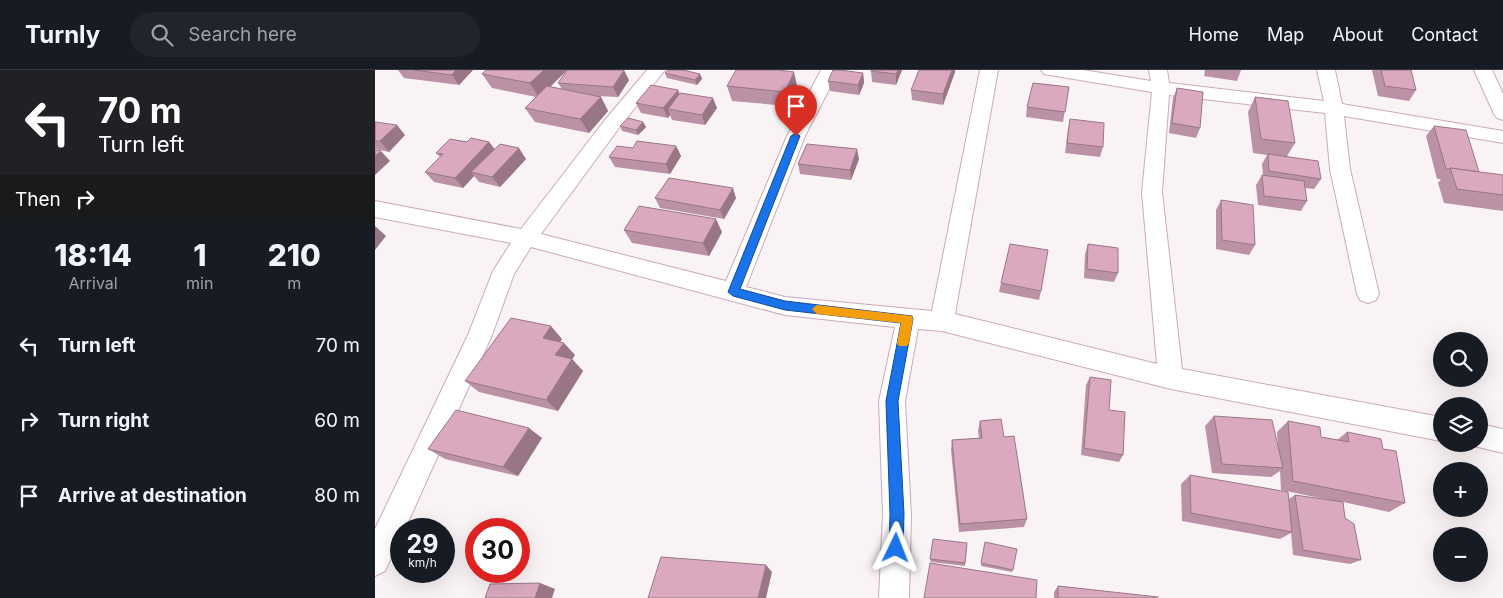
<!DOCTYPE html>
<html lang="en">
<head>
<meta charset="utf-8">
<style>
	body { margin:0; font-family:Inter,sans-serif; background:#20242c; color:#f1f3f6; height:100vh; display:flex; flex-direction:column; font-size:19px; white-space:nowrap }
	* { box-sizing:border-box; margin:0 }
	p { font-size:16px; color:#9ea1a6 }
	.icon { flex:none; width:28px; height:28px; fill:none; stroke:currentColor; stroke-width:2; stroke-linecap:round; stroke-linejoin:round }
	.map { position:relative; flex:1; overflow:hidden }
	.panel { display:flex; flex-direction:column; background:#171b24; width:375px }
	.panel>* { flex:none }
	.banner { background:#202124; color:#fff; overflow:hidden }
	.controls { position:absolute; left:1058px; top:262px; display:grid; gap:10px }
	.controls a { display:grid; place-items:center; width:55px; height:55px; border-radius:50%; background:#171b24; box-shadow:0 5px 20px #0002; font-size:25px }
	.speed { position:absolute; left:15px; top:448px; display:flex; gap:10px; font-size:25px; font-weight:700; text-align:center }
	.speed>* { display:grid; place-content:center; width:65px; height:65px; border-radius:50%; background:#171b24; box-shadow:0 5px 20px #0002; line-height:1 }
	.speed small { font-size:12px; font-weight:400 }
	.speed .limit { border:8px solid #d22; background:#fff; color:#111 }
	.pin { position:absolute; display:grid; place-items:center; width:42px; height:42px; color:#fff; margin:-51px -21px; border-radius:50% 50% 50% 0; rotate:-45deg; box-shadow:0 0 5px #0007 }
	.pin .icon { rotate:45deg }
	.me { position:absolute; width:55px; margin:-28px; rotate:2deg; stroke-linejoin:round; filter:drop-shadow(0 0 4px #0008) }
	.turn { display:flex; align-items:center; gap:18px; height:105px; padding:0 15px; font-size:22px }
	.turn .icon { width:65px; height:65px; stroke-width:2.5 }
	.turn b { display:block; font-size:35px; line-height:42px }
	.then { display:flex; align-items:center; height:48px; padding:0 15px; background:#0003; gap:10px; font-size:19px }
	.eta { display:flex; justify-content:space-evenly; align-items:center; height:85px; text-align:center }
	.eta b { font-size:30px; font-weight:800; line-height:35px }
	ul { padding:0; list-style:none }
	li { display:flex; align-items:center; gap:15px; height:75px; padding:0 15px }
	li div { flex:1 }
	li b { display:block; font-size:19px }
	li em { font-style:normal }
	header { display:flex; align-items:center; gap:30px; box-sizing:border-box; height:70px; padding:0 25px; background:#171b24; border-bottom:1px solid #363941 }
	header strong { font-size:24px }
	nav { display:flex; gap:28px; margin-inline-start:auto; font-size:18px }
	.search { width:350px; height:45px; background:#20242c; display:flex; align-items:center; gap:12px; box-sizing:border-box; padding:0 18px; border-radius:28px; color:#9ea1a6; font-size:19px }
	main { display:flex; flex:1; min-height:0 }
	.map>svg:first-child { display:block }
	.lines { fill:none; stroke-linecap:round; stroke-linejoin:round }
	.minor-casing { stroke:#cca9b9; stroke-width:2 }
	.minor { fill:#fff; fill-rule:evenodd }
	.wall { fill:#bb91a5 }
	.shaded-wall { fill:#997686 }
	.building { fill:#daa9c0; stroke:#997686 }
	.route { fill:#1a73e8; stroke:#114b97 }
	.slow { fill:#f59e0b }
</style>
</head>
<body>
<header>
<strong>Turnly</strong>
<div class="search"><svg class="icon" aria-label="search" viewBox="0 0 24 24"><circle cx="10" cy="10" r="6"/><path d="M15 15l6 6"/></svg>Search here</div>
<nav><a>Home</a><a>Map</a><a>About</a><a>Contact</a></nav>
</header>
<main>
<section class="panel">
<div class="banner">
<div class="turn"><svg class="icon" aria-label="left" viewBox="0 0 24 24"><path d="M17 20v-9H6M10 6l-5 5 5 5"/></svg><div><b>70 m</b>Turn left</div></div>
<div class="then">Then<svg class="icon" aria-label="right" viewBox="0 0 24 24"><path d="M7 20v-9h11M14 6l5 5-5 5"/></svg></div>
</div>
<div class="eta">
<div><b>18:14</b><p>Arrival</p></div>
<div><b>1</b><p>min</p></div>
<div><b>210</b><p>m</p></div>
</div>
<ul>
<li><svg class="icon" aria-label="left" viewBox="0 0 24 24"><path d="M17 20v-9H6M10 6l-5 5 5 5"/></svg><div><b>Turn left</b></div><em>70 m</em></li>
<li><svg class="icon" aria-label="right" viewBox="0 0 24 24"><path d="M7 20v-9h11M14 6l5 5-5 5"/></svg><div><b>Turn right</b></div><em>60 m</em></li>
<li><svg class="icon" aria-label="arrive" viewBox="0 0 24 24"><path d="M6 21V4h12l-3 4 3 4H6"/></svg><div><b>Arrive at destination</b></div><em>80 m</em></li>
</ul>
</section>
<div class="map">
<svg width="1128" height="528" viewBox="0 0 1128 528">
	<rect width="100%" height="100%" fill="#faf3f6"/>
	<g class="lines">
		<g class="minor-casing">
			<g id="minor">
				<polygon points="272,0 290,0 244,58 166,164 351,211 412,66 446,0 464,0 430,66 371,217 410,227 557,241 605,0 623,0 580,244 782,294 767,122 777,22 669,4 666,0 708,0 776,11 774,0 792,0 794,13 949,31 942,0 960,0 967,34 1128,61 1128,73 969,46 975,99 1004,224 1001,230 993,233 985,230 982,224 955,99 950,43 794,25 787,122 807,299 1066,347 1066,371 796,319 567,261 543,259 530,331 536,445 534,528 504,528 508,445 504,331 520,257 410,245 156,177 139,204 117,265 30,459 26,459 26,466 10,501 0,506 0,459 93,265 118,201 136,173 0,147 0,131 146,159 230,50"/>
				<polygon points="1099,0 1117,0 1128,24 1128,50 1122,48 1119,44"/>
				<polygon points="1104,354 1128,359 1128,383 1095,375 1104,374"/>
			</g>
		</g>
		<use href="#minor" class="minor"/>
	</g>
	<g class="wall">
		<polygon points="23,0 98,0 84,15 29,8"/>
		<polygon points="192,0 175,17 187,19 183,13 254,10 243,27 220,26 226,27 233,41 214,63 160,52 150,38 161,27 117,18 107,4"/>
		<polygon points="496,0 527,0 521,15 497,12 496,1"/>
		<polygon points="830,0 866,0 862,11 829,6"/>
		<polygon points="997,0 1036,0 1041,20 1034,31 1003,26"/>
		<polygon points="580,2 568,35 537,30 536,20"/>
		<polygon points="290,3 325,4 327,9 322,15 292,8"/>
		<polygon points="488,3 489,13 484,25 455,21 453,11"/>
		<polygon points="352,16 422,16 413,36 357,31"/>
		<polygon points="694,17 688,52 651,47 652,37"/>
		<polygon points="802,18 825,58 821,68 794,63 798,28"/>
		<polygon points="304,24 342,38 330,55 297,50 295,45 293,48 266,43 261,33"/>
		<polygon points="880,27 920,73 912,86 946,109 939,119 930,118 932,131 926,141 883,135 881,115 887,105 888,105 887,94 892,85 878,83 873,42"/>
		<polygon points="695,49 728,77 725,87 690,83 693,59"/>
		<polygon points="0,52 30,65 14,82 0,79"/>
		<polygon points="268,52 271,57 263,65 247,61 245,56"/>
		<polygon points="1059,56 1104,102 1128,105 1128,141 1069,133 1063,113 1066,109 1062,109 1051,66"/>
		<polygon points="92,72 114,72 120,79 151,89 125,117 104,112 99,106 88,118 59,112 50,102 65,87 61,83"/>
		<polygon points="301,76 306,86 295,104 240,97 234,87 258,78"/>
		<polygon points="484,89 476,110 425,104 423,94"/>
		<polygon points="280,128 361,128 349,149 285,138"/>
		<polygon points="846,130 880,175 874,185 841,179 841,140"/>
		<polygon points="249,160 347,162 334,186 257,173"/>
		<polygon points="713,174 743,203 739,212 709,208 710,184"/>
		<polygon points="626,213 666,221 664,230 624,222"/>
		<polygon points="187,269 185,272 200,285 197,289 208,301 183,341 104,322 90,311"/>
		<polygon points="715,307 734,340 748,385 744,392 706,385 711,315"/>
		<polygon points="839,346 903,377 902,362 913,351 946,367 962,370 972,362 1008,379 1030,433 1014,442 968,432 970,448 986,490 975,494 918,485 916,463 905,469 807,451 806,414 815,405 914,429 920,425 964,432 906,420 905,401 896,407 837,403 830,356"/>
		<polygon points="605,351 629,367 652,449 649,457 584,462 576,380 577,370 604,368 603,361"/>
		<polygon points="167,368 143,406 70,389 53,379"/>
		<polygon points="610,472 638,500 637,502 606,496"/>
		<polygon points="592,473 590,496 556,492 555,489"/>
		<polygon points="683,516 783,528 679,528 679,522"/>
	</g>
	<g class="shaded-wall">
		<polygon points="81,0 98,0 84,15 77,5"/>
		<polygon points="169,0 192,0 164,28 155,13"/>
		<polygon points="249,0 254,10 243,27 238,17"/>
		<polygon points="523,0 527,0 521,15 521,4"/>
		<polygon points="577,0 580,0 580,2 568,35 568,24"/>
		<polygon points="419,2 422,16 413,36 410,22"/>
		<polygon points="488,3 489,13 484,25 483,15"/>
		<polygon points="325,4 327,9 322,15 320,10"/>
		<polygon points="303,20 307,30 293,39 295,45 293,48 288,38"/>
		<polygon points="226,27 233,41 214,63 205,49"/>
		<polygon points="338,28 342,38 330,55 327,45"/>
		<polygon points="268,52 271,57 263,65 261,60"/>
		<polygon points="22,55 30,65 14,82 5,71"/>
		<polygon points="114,72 121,82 96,102 99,106 88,118 80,108"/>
		<polygon points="301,76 306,86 295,104 291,94"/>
		<polygon points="144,78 151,89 125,117 117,107"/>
		<polygon points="482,79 484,89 476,110 475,100"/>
		<polygon points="6,81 15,91 0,105 0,86"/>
		<polygon points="358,118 361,128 349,149 345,140"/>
		<polygon points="341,149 347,162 334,186 328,173"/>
		<polygon points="0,156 11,166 0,180"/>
		<polygon points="176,256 187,269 180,280 168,268"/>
		<polygon points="189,273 200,285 192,297 180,285"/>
		<polygon points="197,289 208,301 183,341 171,330"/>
		<polygon points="154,358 167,368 143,406 128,397"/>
		<polygon points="391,495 397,502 391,528 383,528"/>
		<polygon points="165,513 180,519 177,528 160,528"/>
	</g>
	<g class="building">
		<polygon points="39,0 81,0 77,5"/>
		<polygon points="111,0 169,0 155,13 107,4"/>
		<polygon points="192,0 249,0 238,17 183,13"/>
		<polygon points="293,0 308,0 325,4 320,10 290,3"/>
		<polygon points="361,0 403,0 419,2 410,22 352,16"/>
		<polygon points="458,0 464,0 488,3 483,15 453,11"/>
		<polygon points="496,0 523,0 521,4 496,1"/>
		<polygon points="544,0 577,0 568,24 536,20"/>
		<polygon points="1006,0 1036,0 1041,20 1010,16"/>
		<polygon points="658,13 694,17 690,42 652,37"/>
		<polygon points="276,15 303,20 288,38 261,33"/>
		<polygon points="172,16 226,27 205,49 150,38"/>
		<polygon points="802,18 828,22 825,58 797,53"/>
		<polygon points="305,23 338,28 327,45 293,39"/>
		<polygon points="880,27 913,31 920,73 886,69"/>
		<polygon points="253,48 268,52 261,60 245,56"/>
		<polygon points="695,49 729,53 728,77 692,73"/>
		<polygon points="0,52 22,55 5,71 0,71"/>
		<polygon points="1059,56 1091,60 1104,102 1075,98 1076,99 1071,99"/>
		<polygon points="96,68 114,72 80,108 50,102 68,84 61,83 75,69 92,72"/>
		<polygon points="262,71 301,76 291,94 234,87 242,76 258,78"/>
		<polygon points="125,74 144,78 117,107 96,102"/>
		<polygon points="432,74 482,79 475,100 423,94"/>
		<polygon points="0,80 6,81 0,86"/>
		<polygon points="893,84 943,91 946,109 894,101"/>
		<polygon points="1075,98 1128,105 1128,125 1082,119"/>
		<polygon points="887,105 929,111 932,131 889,126"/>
		<polygon points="294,108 358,118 345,140 280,128"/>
		<polygon points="846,130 878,135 880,175 847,170"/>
		<polygon points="264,136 341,149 328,173 249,160"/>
		<polygon points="635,174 673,180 666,221 626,213"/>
		<polygon points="713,174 743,178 743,203 712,199"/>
		<polygon points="136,248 176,256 168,268 189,273 180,285 197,289 171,330 90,311"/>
		<polygon points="715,307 736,310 734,340 750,342 748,385 709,378"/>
		<polygon points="81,340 154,358 128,397 53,379"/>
		<polygon points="839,346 897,350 908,398 847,394"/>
		<polygon points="626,349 629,367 639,366 652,449 585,454 577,370 607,368 605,351"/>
		<polygon points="913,351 945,357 946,367 974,372 972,362 1006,369 1008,379 1021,381 1030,433 918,411"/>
		<polygon points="815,405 913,422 917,462 816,443"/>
		<polygon points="920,425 968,432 970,448 979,454 986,490 928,480"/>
		<polygon points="558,469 592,473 590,493 555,489"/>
		<polygon points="610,472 642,479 638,500 606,493"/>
		<polygon points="286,487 391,495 383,528 273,528"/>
		<polygon points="555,493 662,510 661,528 549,528"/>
		<polygon points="165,513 160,528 110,528 115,514"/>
		<polygon points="683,516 783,527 783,528 683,528"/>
	</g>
	<polygon class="route" points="421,63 425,66 365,219 410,231 537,246 538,249 523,331 529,444 528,478 526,483 521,485 516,483 514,478 515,444 511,331 526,253 410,240 358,226 353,222 416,66"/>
	<polygon class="slow" points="442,235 537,246 538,249 534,273 532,276 524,276 522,273 526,253 442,244 437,239"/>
</svg>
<div class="controls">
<a><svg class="icon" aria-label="search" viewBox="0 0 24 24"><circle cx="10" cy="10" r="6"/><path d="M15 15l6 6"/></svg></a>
<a><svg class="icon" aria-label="layers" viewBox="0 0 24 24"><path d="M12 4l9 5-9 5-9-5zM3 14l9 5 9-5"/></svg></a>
<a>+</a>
<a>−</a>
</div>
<div class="speed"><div>29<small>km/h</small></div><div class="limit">30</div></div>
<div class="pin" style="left:421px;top:66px;background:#d93025"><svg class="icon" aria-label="arrive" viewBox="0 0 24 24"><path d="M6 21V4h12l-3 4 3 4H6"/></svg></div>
<svg class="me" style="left:521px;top:478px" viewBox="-20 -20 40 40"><path d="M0-17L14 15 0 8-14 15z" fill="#1a73e8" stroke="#fff" stroke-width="4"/></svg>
</div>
</main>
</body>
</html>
